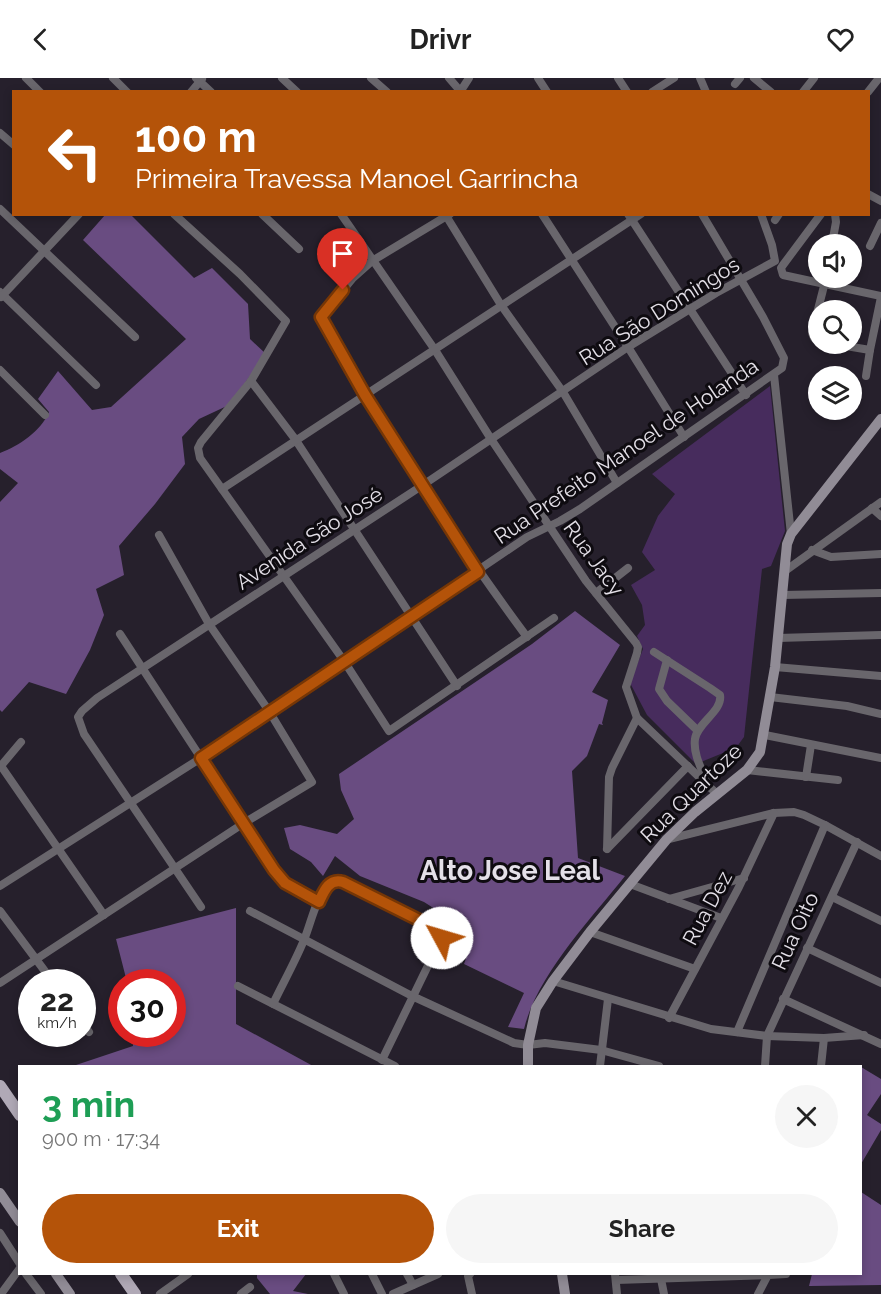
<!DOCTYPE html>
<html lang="en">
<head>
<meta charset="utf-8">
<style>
	body { margin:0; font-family:Raleway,sans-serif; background:#f6f6f6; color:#222; height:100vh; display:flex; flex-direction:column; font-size:22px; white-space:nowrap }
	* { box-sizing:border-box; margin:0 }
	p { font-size:20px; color:#767676 }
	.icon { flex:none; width:33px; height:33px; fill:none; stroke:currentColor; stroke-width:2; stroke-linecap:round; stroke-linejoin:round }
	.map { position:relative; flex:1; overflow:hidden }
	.details { position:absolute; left:18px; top:987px; width:844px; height:210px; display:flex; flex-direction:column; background:#fff; border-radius:0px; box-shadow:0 3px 9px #0003 }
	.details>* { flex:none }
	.top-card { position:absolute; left:12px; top:12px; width:858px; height:126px; border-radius:0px; box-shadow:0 3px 9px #0003; background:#b45309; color:#fff; overflow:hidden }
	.controls { position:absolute; left:808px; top:156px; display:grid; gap:12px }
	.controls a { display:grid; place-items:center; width:54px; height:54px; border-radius:50%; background:#fff; box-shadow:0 3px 9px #0003; font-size:30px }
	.speed { position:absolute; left:18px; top:891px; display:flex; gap:12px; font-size:30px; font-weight:700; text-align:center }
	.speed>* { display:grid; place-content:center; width:78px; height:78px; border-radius:50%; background:#fff; box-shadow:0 3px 9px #0003; line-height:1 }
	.speed small { font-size:15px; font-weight:400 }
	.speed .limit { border:9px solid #d22; background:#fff; color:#111 }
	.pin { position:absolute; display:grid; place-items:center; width:51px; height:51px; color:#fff; margin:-62px -26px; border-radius:50% 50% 50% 0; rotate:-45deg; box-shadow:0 0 6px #0007 }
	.pin .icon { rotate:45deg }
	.me { position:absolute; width:66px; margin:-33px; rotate:309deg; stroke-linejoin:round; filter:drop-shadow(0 0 4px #0008) }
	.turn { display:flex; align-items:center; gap:21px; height:126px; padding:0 24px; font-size:27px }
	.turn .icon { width:78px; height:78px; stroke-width:2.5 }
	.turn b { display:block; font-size:42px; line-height:51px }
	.round { display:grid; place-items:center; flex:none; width:63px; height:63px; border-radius:32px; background:#f6f6f6 }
	.headline { display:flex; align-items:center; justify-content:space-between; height:102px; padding:0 24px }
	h1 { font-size:36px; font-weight:700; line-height:45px; color:#1e9e55 }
	.action { display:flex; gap:12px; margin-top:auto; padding:12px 24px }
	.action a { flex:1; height:69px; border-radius:36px; background:#b45309; color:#fff; font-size:24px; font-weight:700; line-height:69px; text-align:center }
	.action a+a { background:#f6f6f6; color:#222 }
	header { display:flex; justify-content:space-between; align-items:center; height:78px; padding:0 24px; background:#fff; font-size:27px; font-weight:700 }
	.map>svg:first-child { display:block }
	.green { fill:#472c5d }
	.forest { fill:#694c81 }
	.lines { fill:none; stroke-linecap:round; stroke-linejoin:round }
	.street { stroke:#69666c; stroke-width:8 }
	.secondary { stroke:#918c96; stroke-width:10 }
	.primary { stroke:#b0a9b6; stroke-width:12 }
	.route-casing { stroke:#753606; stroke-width:15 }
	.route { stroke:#b45309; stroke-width:10 }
	.labels { text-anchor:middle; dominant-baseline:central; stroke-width:6; stroke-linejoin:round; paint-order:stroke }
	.street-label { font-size:21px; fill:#e4e0e8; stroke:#0e0b10 }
	.district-label { font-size:27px; font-weight:bold; fill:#e4e0e8; stroke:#0e0b10 }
</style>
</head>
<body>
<header><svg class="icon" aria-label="back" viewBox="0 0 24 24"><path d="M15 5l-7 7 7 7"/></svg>Drivr<svg class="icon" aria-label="heart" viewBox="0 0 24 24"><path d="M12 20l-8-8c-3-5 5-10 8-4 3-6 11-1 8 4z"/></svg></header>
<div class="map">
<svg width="881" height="1216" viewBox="0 0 881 1216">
	<rect width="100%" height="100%" fill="#26202c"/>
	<polygon class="green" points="770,308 785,453 771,488 762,491 744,659 727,682 723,675 696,686 647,637 630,605 643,571 637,558 645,547 642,527 631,507 655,492 642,474 658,438 675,416 652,396"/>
	<g class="forest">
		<path d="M 105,137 L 131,137 L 194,200 L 212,190 L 248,226 L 250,261 L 266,276 L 229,327 L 199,341 L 182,359 L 185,386 L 155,426 L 119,468 L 124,497 L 96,511 L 104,537 L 90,572 L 66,616 L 29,604 L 2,634 L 0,632 L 0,424 L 18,405 L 0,391 L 0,375 C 19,368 41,353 49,334 L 38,321 L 58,293 L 92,332 L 111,329 L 186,261 L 83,162 Z"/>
		<path d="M 575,533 L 620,567 L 592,614 L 608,622 L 602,645 L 603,647 L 599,646 L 587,678 L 572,693 L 578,780 L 625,798 C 591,841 537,897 524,951 L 508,949 L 524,915 L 464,886 L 473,861 L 460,847 L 424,824 L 360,798 L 335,778 L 323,798 L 311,784 L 290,771 L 284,750 L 300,747 L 337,756 L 354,741 L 341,712 L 339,696 L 532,566 Z"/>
		<polygon points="236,830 236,946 313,988 73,988 133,968 132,956 172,956 172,904 127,904 116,861"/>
		<polygon points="861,989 881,1001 881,1016 867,1037 881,1046 881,1052 861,1086"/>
		<polygon points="861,1114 881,1127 881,1207 809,1208 812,1196 861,1196"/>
		<polygon points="257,1196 306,1196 293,1213 308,1216 270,1216 257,1200"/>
	</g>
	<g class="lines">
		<g class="street">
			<polyline points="26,0 40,14"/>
			<polyline points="113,0 127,14"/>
			<polyline points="196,0 211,14"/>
			<polyline points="282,0 297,14"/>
			<polyline points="371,0 387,14"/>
			<polyline points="449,0 461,14"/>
			<polyline points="538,0 547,14"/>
			<polyline points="618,0 627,14"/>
			<polyline points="700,0 706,14"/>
			<polyline points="754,0 771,14"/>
			<polyline points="735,6 740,0"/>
			<polyline points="191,14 202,1"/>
			<polyline points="460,14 469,0"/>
			<polyline points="652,14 674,0"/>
			<polyline points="803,14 814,0"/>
			<polyline points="868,14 879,0"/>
			<polyline points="0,55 14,67"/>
			<polyline points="868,116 881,123"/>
			<polyline points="0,131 135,259"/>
			<polyline points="174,136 240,196 286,243 251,303 201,364 198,370 200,380 344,583 389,653 554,540"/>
			<polyline points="262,136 299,171"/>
			<polyline points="341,136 435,272 491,361 586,503 636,565 638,569 637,575 626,609 637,640 717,716"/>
			<polyline points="445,136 501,227 563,314 617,405"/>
			<path d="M 450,136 L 372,183 L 353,200 L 321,239 C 383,350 451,457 527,559"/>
			<polyline points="542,136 628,269 684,359"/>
			<polyline points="628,136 746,317"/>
			<polyline points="821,136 783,187 781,190 783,197 881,218"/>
			<polyline points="775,142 779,136"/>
			<polyline points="832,166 836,144 835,136"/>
			<polyline points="870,168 881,145"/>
			<polyline points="0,214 96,307"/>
			<polyline points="1,219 79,136"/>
			<polyline points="819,263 814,260 812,255 826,200"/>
			<polyline points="834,266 870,272 881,219"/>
			<polyline points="0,292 45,337"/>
			<polyline points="774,297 791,456"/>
			<polyline points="866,298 870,272"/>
			<polyline points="251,303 295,361 457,608"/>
			<polyline points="222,411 641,136"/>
			<polyline points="872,430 881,438"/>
			<polyline points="812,472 831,479 881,476"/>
			<polyline points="785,493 881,424"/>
			<polyline points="596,515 628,490"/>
			<polyline points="783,517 881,515"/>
			<polyline points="120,556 274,792 285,805 319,824"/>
			<polyline points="778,560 881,557"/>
			<path d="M 654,574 L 710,610 L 720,617 C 723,633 697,645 695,661 C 693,675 701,690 706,702"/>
			<polyline points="667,582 659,611 667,623 697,652"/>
			<polyline points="775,589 881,598"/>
			<polyline points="770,619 847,628 881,636"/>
			<polyline points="765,657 881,680"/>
			<polyline points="1,688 104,837"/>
			<polyline points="0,689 21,664"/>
			<polyline points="747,692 838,702"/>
			<polyline points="806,699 811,667"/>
			<polyline points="669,761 774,735 794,734 804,737 825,747 881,778"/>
			<polyline points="607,771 609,699 612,690 637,640"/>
			<polyline points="607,771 688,688"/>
			<polyline points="630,806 721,840"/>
			<polyline points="0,808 201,680 527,459 560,443 580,431 782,290 784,280 763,239 702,136"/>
			<polyline points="832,819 881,843"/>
			<polyline points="669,821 744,800"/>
			<polyline points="201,829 84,656 78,639 82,633 97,620 423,407 628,269 716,215 775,183 772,167 761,136"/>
			<polyline points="0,833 53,904"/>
			<polyline points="250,833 412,918 514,965 528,967 545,965 601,972 659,988"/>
			<polyline points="590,854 695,891"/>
			<polyline points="807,870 881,905"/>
			<polyline points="553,903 711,951 767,958 824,960 864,957"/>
			<polyline points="0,905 244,745 312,704 269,633 209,546 159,457"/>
			<polyline points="238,908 395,988"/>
			<polyline points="783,921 881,966"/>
			<path d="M 273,926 C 283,905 295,884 304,862 C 311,845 315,823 326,809 C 331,803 336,802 343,804 L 433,849 L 441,856 L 440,863 L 382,982"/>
			<polyline points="669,940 739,809 774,735"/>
			<polyline points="82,945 89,954"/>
			<polyline points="737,954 825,747"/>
			<polyline points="600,988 608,921"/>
			<polyline points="765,988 767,958 857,764"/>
			<polyline points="821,988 824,960"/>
			<polyline points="0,1155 20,1186"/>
			<polyline points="26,1196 41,1216"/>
			<polyline points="334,1196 344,1216"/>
			<polyline points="372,1196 382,1216"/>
			<polyline points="407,1196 413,1207"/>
			<polyline points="470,1196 468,1198 472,1216"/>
			<polyline points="615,1196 617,1216"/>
			<polyline points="660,1196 664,1216"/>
			<polyline points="616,1202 768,1197"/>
			<polyline points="1,1216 20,1190"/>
			<polyline points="160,1216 188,1196"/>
			<polyline points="241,1216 250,1209"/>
			<polyline points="393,1216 438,1196"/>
			<polyline points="758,1216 768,1197 786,1196"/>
		</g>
		<g class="secondary">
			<polyline points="528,988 528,967 536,930 553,903 590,854 667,761 695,734 747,692 760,674 775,589 787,466 791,456 881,341"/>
			<polyline points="0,1115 20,1144"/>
			<polyline points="56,1196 70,1216"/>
			<polyline points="562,1196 565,1216"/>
		</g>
		<g class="primary">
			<polyline points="0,1008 20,1037"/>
			<polyline points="121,1196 135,1216"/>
		</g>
	</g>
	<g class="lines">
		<g class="route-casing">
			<path id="route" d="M 343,212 L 321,239 L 365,317 L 478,494 L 201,680 L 274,792 L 285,805 L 319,824 C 324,813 329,800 343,804 L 433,849 L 439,853 L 442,860"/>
		</g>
		<use href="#route" class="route"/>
	</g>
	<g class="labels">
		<g class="street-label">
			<text transform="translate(659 233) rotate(-32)">Rua São Domingos</text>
			<text transform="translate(626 373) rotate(-34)">Rua Prefeito Manoel de Holanda</text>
			<text transform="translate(309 460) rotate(-33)">Avenida São José</text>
			<text transform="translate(594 480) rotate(54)">Rua Jacy</text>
			<text transform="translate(691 715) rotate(-44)">Rua Quartoze</text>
			<text transform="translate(707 830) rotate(-62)">Rua Dez</text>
			<text transform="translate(795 853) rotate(-65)">Rua Oito</text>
		</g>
		<g class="district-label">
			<text x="510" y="792">Alto Jose Leal</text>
		</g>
	</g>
</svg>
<div class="controls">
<a><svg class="icon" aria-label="sound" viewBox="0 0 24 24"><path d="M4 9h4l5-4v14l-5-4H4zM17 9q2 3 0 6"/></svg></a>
<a><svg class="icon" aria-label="search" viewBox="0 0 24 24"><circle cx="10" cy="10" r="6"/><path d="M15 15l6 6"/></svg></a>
<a><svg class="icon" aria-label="layers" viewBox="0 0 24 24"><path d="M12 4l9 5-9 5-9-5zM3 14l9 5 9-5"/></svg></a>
</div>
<div class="speed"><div>22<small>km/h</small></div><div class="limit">30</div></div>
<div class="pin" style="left:343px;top:212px;background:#d93025"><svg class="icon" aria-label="arrive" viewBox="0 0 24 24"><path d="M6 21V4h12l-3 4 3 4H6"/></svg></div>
<svg class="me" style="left:442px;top:860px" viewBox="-20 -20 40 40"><circle r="19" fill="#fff"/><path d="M0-13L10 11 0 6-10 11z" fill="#b45309"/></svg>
<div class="top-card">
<div class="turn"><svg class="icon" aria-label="left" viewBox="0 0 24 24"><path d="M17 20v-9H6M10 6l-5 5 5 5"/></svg><div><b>100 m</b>Primeira Travessa Manoel Garrincha</div></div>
</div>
<section class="details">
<div class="headline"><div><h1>3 min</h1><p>900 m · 17:34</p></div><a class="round"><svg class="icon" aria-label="close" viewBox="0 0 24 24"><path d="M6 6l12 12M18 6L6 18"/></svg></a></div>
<div class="action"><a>Exit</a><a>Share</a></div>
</section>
</div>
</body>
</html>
